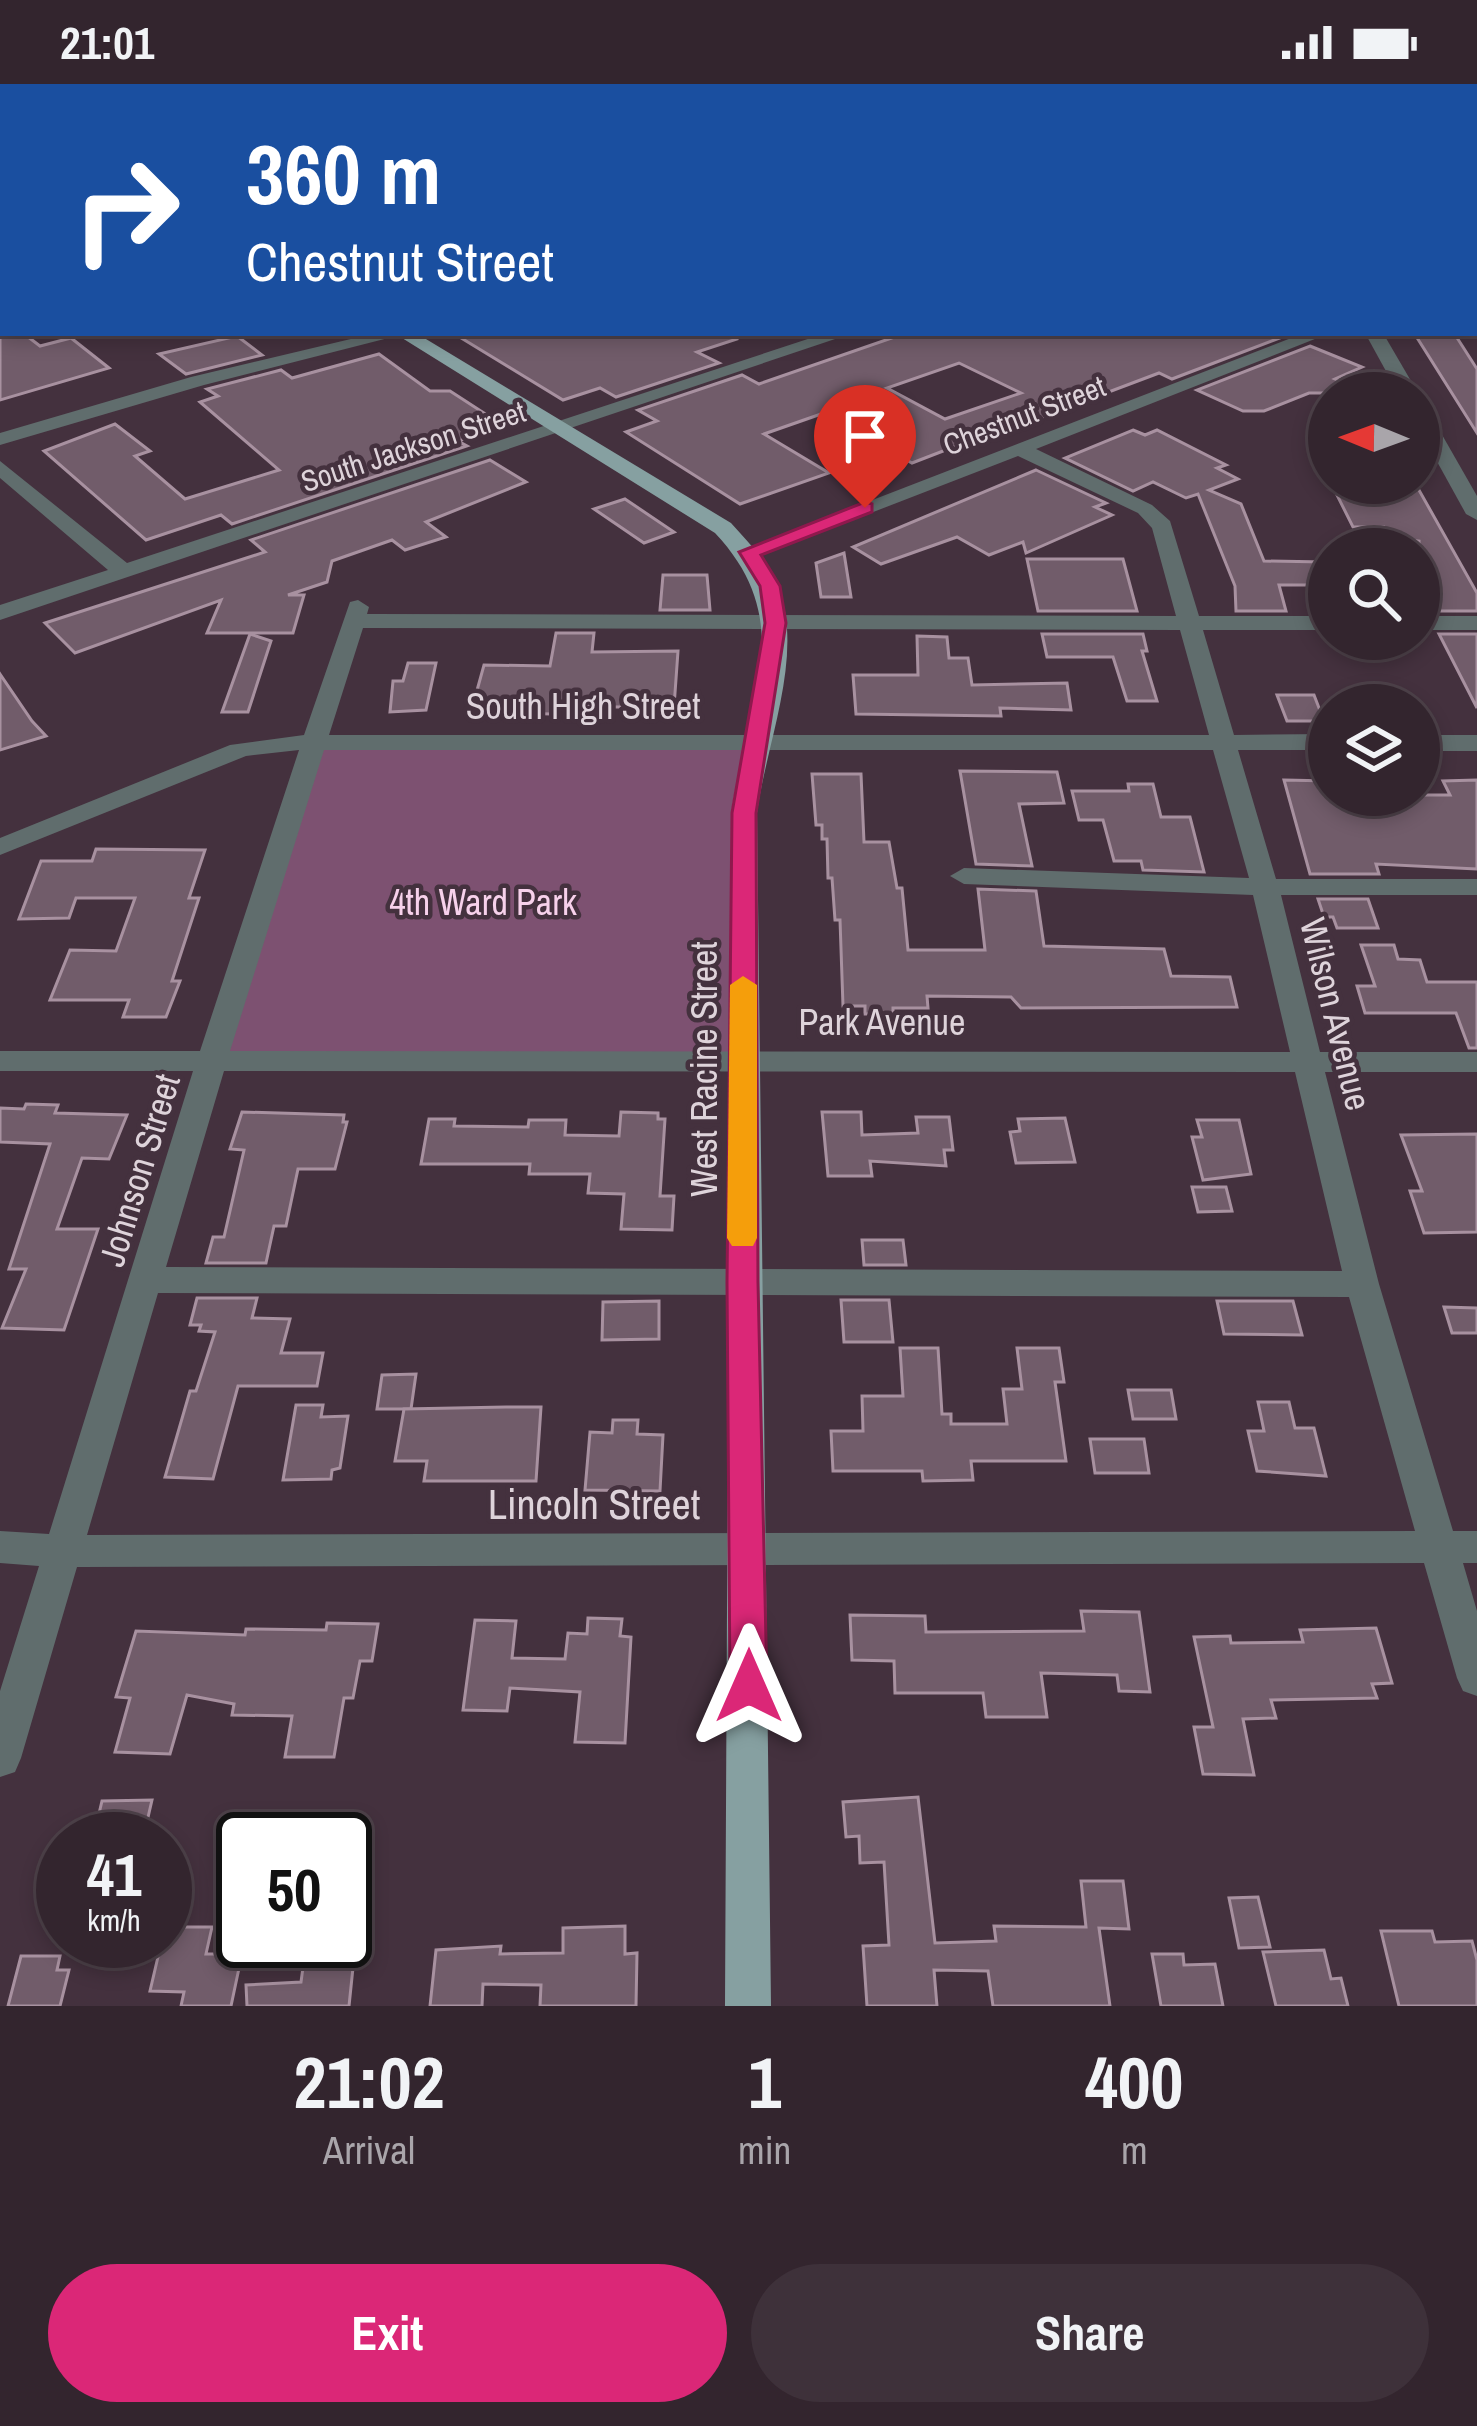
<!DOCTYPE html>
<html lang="en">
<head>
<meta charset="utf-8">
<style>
	body { margin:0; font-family:"Archivo Narrow",sans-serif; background:#3e313a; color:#f1f3f6; height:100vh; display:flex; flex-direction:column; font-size:45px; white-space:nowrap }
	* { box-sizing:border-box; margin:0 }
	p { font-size:39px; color:#a9a5aa }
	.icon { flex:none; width:66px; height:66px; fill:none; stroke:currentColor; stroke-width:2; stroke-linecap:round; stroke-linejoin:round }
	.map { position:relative; height:1922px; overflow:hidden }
	.panel { display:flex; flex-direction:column; background:#33252e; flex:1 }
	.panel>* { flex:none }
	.hud { position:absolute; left:0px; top:0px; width:1479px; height:252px; box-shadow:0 6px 18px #0003,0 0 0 3px #4e424a; background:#1a4fa0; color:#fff; overflow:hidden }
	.needle { width:78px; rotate:271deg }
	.controls { position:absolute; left:1308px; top:288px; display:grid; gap:24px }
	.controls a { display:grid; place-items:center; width:132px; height:132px; border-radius:50%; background:#33252e; box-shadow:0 6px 18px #0003,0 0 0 3px #4e424a; font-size:60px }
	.speed { position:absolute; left:36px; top:1728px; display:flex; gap:24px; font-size:60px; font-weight:700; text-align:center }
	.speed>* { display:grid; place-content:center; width:156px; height:156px; border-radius:50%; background:#33252e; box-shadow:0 6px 18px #0003,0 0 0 3px #4e424a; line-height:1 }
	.speed small { font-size:30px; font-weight:400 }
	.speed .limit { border:6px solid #111; border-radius:18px; background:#fff; color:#111 }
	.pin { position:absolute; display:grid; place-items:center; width:102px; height:102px; color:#fff; margin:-123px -51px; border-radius:50% 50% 50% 0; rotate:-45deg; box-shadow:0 0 12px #0007 }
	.pin .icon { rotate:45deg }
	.me { position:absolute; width:132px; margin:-66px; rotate:0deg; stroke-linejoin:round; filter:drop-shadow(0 0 9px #0008) }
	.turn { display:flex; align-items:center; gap:42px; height:252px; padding:0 48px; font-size:54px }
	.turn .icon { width:156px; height:156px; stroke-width:2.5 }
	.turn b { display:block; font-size:84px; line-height:102px }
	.eta { display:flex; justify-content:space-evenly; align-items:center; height:204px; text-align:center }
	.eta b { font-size:72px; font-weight:700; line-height:84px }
	.action { display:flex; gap:24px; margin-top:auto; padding:24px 48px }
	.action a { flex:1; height:138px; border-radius:72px; background:#db2777; color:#fff; font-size:48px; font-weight:700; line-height:138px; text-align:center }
	.action a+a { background:#3e313a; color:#f1f3f6 }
	.status { display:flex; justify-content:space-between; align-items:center; height:84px; padding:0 60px; background:#33252e; direction:ltr }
	.status svg { height:33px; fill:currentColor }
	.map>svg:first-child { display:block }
	.green { fill:#7d5171 }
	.building { fill:#715c6a; stroke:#a891a0; stroke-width:3; fill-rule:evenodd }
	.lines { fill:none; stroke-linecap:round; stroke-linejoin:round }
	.minor { fill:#606d6d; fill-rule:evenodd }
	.major { fill:#86a0a1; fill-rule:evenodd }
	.route { fill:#db2777; stroke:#8e194d; stroke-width:3 }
	.slow { fill:#f59e0b }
	.labels { text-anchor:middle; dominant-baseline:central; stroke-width:9; stroke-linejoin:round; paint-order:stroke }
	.far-street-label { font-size:30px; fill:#ded3da; stroke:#44313e }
	.street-label { font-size:36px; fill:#ded3da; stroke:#44313e }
	.park-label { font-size:36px; fill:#f7d1eb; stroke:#44313e }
	.near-street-label { font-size:42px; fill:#ded3da; stroke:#44313e }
</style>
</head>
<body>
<div class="status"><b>21:01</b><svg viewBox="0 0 49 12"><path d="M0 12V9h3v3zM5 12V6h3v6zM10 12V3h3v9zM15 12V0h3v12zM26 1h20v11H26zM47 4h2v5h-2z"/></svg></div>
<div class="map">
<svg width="1477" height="1922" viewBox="0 0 1477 1922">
	<rect width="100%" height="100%" fill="#44313e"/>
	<polygon class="green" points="313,658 754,658 743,978 212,976"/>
	<g class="building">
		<polygon points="0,249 23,249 40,262 71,254 109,284 0,316"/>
		<polygon points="453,249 736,249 737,255 697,268 719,279 616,313 600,304 563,316"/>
		<path d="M 906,249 L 1279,249 L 1285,252 L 1172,295 L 1159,289 L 1040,334 L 1034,332 L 912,379 L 824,329 L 764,350 L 829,389 L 740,420 L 626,348 L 657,337 L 638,326 L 742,291 L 759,300 ZM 959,279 L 1021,309 L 945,335 L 887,304 Z"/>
		<polygon points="1454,249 1477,285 1477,349 1416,252"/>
		<polygon points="237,252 262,271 186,290 159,270"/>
		<polygon points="1310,262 1362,283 1335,295 1368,309 1309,309 1264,327 1243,327 1197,306"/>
		<polygon points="379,270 430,307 450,307 504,342 458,357 467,362 232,440 221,431 146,456 44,367 115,340 150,367 135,372 185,415 279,386 200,318 218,312 207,305 281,286 292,294"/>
		<polygon points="1133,346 1145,351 1157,346 1226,381 1217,384 1238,395 1209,406 1241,420 1264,477 1324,478 1324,501 1279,501 1286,527 1236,527 1235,502 1198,410 1186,414 1153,398 1133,407 1065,374"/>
		<polygon points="490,376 526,398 426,438 446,453 405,466 392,456 332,477 327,498 288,511 304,511 293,549 207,549 221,516 75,569 45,539 265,468 251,456"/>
		<polygon points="1036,386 1106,419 1095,423 1112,431 1026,469 1023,458 989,471 957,453 881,480 853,463"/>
		<polygon points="1331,399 1415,399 1477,509 1477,527 1428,527 1419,508 1419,457 1388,454 1384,443 1353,443"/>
		<polygon points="625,415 674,448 644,459 594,425"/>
		<polygon points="844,469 851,513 821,513 816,479"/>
		<polygon points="1027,475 1123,475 1137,527 1038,527"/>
		<polygon points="663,491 707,491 710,526 660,526"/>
		<polygon points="556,549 594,549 592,568 678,567 674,623 552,623 551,630 471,628 484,581 550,582"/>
		<polygon points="250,550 271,557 248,628 222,628"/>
		<polygon points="1042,550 1143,550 1147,567 1142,567 1157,617 1127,617 1113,573 1047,573"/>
		<polygon points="1439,550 1477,550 1477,624"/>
		<polygon points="917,552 947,553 949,574 968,574 972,601 1067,599 1071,626 1000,624 1001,632 856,630 853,591 918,591"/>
		<polygon points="408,579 436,579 426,626 390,628 393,597 403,597"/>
		<polygon points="0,590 32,637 46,652 0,666"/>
		<polygon points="1277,611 1314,611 1324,637 1287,637"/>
		<polygon points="960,687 1057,688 1064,719 1019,720 1032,782 976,780"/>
		<polygon points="812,690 861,690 864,758 889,758 897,804 902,804 908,866 985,866 978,805 1036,807 1044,862 1164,865 1171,892 1230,893 1237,923 1021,924 1011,913 927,912 928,924 893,924 893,930 865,930 865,922 843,922 840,836 835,836 832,794 828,794 827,755 822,755 822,741 816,741"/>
		<polygon points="1284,696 1329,697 1329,711 1450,711 1443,697 1477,696 1477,785 1376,780 1379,790 1310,790"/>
		<polygon points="1128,700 1153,700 1161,733 1190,733 1204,788 1143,786 1141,777 1114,777 1103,736 1079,736 1072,707 1129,707"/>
		<polygon points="96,765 205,766 189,814 199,814 172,897 180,897 166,933 123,933 129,916 50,916 70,866 116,867 135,814 76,814 69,834 19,835 41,777 92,777"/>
		<polygon points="1318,815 1368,815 1378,844 1337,844 1333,833 1324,833"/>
		<polygon points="1361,861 1394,861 1398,875 1420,876 1427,898 1477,898 1477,964 1469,964 1456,929 1365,929 1357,902 1375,902"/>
		<polygon points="26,1020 58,1021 55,1029 127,1031 109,1075 82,1074 57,1145 98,1145 64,1246 2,1244 26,1185 9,1185 50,1060 0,1058 0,1024 24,1025"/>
		<polygon points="242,1028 344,1031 343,1038 347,1038 335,1085 298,1085 286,1142 274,1142 266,1179 206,1179 213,1153 224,1153 244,1066 230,1065"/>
		<polygon points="621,1028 658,1029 658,1035 665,1035 660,1112 674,1112 672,1146 621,1145 624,1110 588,1109 590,1090 529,1090 530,1080 421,1080 429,1035 455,1035 454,1042 528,1043 529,1036 566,1036 565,1051 619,1052"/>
		<polygon points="822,1028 861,1028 862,1051 918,1049 916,1033 949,1033 953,1066 944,1066 946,1082 870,1077 872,1092 828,1092"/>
		<polygon points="1065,1034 1075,1078 1016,1079 1010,1048 1020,1047 1018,1035"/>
		<polygon points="1197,1036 1239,1036 1251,1090 1203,1096 1192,1053 1202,1053"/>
		<polygon points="1477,1050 1477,1148 1424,1149 1410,1107 1422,1107 1401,1051"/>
		<polygon points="1192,1103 1226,1103 1232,1127 1198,1128"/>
		<polygon points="862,1156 903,1156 906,1181 864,1181"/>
		<polygon points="197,1214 257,1214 252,1234 290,1235 281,1269 323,1269 317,1302 238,1302 213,1395 165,1393 190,1307 196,1307 215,1248 199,1247 201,1241 190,1241"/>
		<polygon points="841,1216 889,1216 893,1258 844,1258"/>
		<polygon points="659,1217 659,1255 602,1256 603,1218"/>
		<polygon points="1217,1217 1293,1217 1302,1251 1224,1250"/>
		<polygon points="1444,1223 1477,1224 1477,1249 1452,1249"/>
		<polygon points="900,1264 938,1264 942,1330 951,1330 951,1340 1007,1340 1003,1305 1022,1305 1017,1264 1059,1264 1064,1298 1055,1298 1066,1377 971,1377 973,1396 923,1397 922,1387 833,1387 831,1347 863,1347 862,1312 903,1312"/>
		<polygon points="416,1290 411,1325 377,1325 382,1291"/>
		<polygon points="1128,1306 1171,1306 1176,1335 1133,1335"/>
		<polygon points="1258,1318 1289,1318 1295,1344 1314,1344 1326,1392 1257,1387 1248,1347 1264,1347"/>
		<polygon points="296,1321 323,1321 321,1333 348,1332 340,1384 332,1386 331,1395 283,1396"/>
		<polygon points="506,1323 541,1323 536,1397 424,1397 427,1377 395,1377 404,1325"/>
		<polygon points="613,1336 638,1336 637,1350 663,1351 660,1407 585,1406 590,1348 612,1349"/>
		<polygon points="1090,1355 1144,1355 1149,1389 1095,1389"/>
		<polygon points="1081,1527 1139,1528 1150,1608 1119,1607 1117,1591 1041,1589 1047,1633 986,1633 983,1609 895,1609 894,1577 852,1576 850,1531 925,1532 926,1548 1084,1547"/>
		<polygon points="588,1534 622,1535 620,1552 631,1553 625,1659 575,1658 580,1608 510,1604 507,1627 463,1626 475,1536 516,1537 512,1574 565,1575 568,1549 587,1550"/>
		<polygon points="327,1539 378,1540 372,1577 360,1577 353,1614 344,1614 334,1673 285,1673 292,1632 232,1631 234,1620 187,1611 170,1670 115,1668 130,1614 116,1613 136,1547 245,1551 246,1545 326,1546"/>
		<polygon points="1376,1544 1392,1599 1372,1600 1377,1614 1271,1616 1276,1634 1243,1635 1254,1691 1203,1690 1194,1643 1213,1643 1194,1553 1230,1552 1231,1559 1303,1558 1300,1546"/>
		<polygon points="918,1713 935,1859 996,1857 994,1842 1086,1843 1081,1797 1123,1797 1129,1845 1099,1844 1110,1922 993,1922 988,1887 934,1886 937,1922 867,1922 863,1862 889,1861 884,1778 860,1779 859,1752 846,1753 843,1718"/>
		<polygon points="152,1716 143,1755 93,1755 102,1717"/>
		<polygon points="1258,1813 1270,1863 1239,1864 1229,1814"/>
		<polygon points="625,1842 625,1870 637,1869 636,1922 540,1922 541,1901 483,1900 482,1922 430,1922 436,1866 501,1862 500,1870 563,1869 563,1844"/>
		<polygon points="165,1843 212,1843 206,1870 242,1870 231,1922 181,1922 184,1908 150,1907"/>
		<polygon points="1381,1847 1432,1847 1435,1858 1472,1857 1477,1876 1477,1922 1399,1922"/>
		<polygon points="1324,1866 1331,1895 1341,1894 1348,1922 1276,1922 1263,1868"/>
		<polygon points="1152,1870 1183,1870 1184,1881 1215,1880 1223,1922 1161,1922"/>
		<polygon points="21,1872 60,1872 57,1886 69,1886 60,1922 8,1922"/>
		<polygon points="354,1874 349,1922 247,1922 246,1901 301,1898 304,1876"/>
	</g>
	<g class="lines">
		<g class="minor">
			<polygon points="1223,0 1237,0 1239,3 1225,3"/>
			<rect x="0" y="39" width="3" height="10"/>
			<rect x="1476" y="43" width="1" height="9"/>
			<rect x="1476" y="89" width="1" height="10"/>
			<polygon points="376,249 408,249 204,301 0,361 0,349 191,293"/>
			<polygon points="826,249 853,249 0,536 0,521 108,486 0,394 0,377 127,479"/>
			<path d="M 1304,249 L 1330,249 L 1036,365 L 1152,421 L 1170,437 L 1199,532 L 1329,532 L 1329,546 L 1203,546 L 1234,651 L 1329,650 L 1329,666 L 1238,666 L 1276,795 L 1477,795 L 1477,811 L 1281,811 L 1320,968 L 1477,968 L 1477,988 L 1325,988 L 1379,1200 L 1453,1447 L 1477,1447 L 1477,1479 L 1463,1479 L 1477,1527 L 1477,1612 L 1463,1607 L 1457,1594 L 1424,1479 L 77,1483 L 21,1674 L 15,1688 L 0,1693 L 0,1607 L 39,1482 L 0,1479 L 0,1447 L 49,1450 L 193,987 L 0,987 L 0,967 L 200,967 L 299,666 L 246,672 L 0,771 L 0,754 L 230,661 L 304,651 L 350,518 L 358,516 L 369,523 L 367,530 L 1176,532 L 1152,444 L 1138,429 L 1018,372 L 757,473 L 749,475 L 738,468 ZM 363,544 L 1180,546 L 1209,651 L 329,651 ZM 324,666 L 1213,666 L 1249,794 L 964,784 L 950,792 L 964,800 L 1253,811 L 1290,968 L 230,967 ZM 224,987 L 1295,988 L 1342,1187 L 166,1183 ZM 158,1209 L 1349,1213 L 1415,1447 L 87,1451 Z"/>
			<polygon points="1365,249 1383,249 1418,309 1398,309"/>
			<polygon points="1419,322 1429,328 1477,412 1477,436 1466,430 1419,345"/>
			<rect x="1419" y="532" width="58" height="14"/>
			<rect x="1419" y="651" width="58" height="16"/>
		</g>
		<g class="major">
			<polygon points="46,0 63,0 65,3 48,3"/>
			<polygon points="0,213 3,213 0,224"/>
			<path d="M 394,249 L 416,249 L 731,439 C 750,460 770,480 780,507 C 803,576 766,660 757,729 L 771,1922 L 725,1922 L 731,729 C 747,622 800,539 715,449 Z"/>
		</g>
	</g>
	<polygon class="route" points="865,418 872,420 872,428 761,471 780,502 786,539 756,729 758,1198 767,1602 762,1614 749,1619 736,1614 730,1602 727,1198 732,729 765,539 760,502 739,468"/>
	<polygon class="slow" points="743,892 757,901 757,1154 753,1162 732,1162 727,1154 730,901"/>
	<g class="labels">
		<g class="far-street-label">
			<text transform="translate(1024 331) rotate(-21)">Chestnut Street</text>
			<text transform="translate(413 362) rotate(-18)">South Jackson Street</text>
		</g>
		<g class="street-label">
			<text x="583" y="622">South High Street</text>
			<text transform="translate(1336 930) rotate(76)">Wilson Avenue</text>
			<text x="882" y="938">Park Avenue</text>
			<text transform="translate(704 985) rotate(-90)">West Racine Street</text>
			<text transform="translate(139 1086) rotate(-73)">Johnson Street</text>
		</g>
		<g class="park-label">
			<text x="483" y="818">4th Ward Park</text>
		</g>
		<g class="near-street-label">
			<text x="594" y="1420">Lincoln Street</text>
		</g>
	</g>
</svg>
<div class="controls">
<a><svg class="needle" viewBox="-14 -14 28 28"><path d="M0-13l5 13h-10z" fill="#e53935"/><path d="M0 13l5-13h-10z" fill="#a9a5aa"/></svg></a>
<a><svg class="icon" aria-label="search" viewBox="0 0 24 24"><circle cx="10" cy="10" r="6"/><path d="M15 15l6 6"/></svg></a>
<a><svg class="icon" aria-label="layers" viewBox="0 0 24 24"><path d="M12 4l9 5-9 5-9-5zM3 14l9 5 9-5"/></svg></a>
</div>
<div class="speed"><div>41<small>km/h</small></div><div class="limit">50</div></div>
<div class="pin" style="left:865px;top:424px;background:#d93025"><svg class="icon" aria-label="arrive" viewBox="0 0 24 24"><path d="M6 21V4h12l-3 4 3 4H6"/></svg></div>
<svg class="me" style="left:749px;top:1602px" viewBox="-20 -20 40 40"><path d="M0-17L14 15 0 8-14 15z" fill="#db2777" stroke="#fff" stroke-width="4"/></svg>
<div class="hud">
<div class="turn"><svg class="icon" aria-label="right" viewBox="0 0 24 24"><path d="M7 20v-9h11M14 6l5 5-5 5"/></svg><div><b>360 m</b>Chestnut Street</div></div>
</div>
</div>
<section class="panel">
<div class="eta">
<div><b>21:02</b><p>Arrival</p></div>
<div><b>1</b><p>min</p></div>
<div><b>400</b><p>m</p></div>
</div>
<div class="action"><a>Exit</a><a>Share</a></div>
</section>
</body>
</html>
